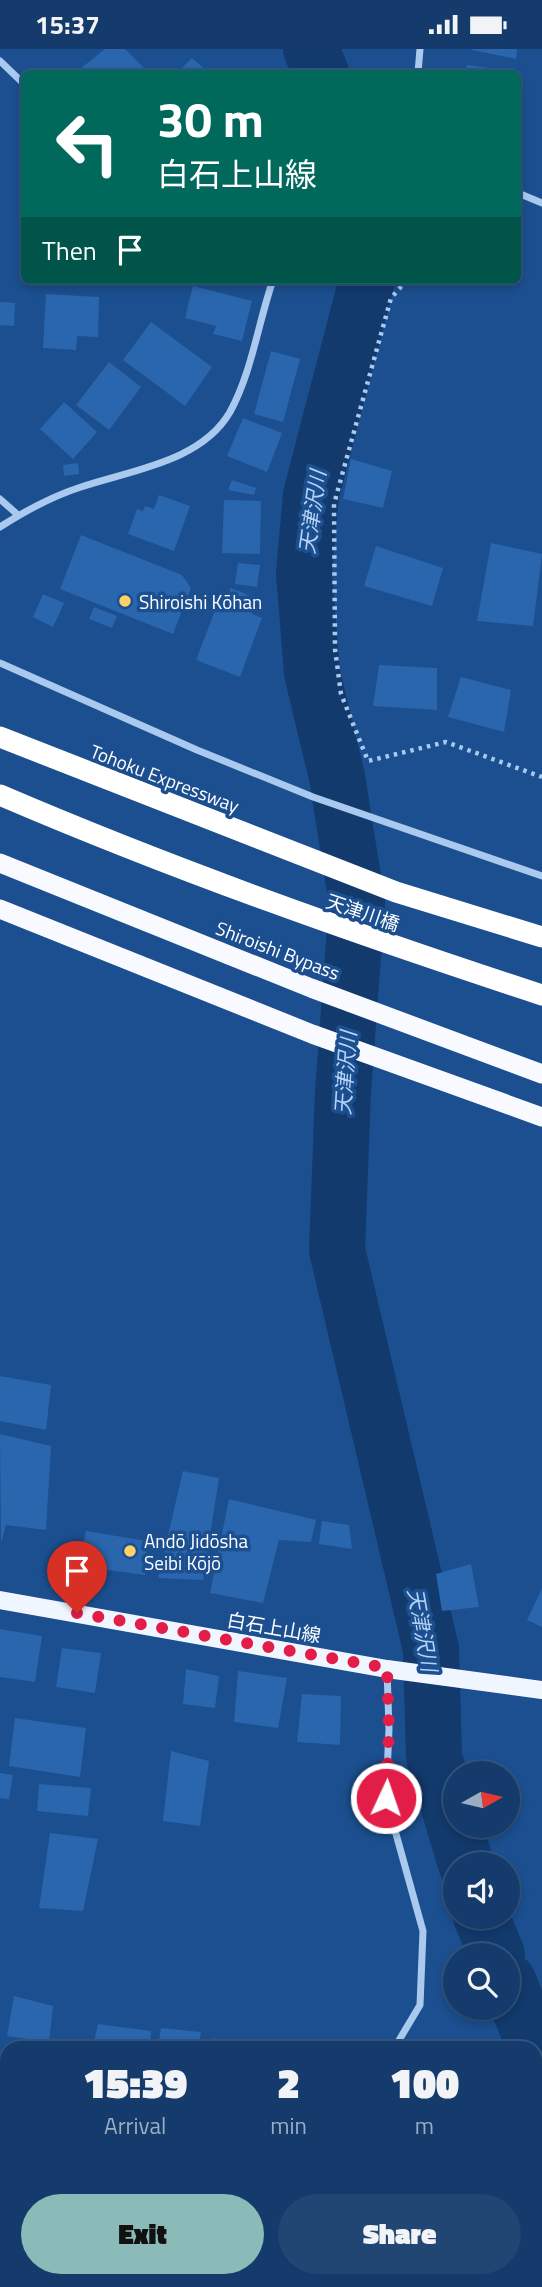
<!DOCTYPE html>
<html lang="en">
<head>
<meta charset="utf-8">
<style>
	body { margin:0; font-family:"Titillium Web","Noto Sans JP",sans-serif; background:#214673; color:#f1f3f6; height:100vh; display:flex; flex-direction:column; font-size:26px; white-space:nowrap }
	* { box-sizing:border-box; margin:0 }
	p { font-size:23px; color:#9dadc1 }
	.icon { flex:none; width:38px; height:38px; fill:none; stroke:currentColor; stroke-width:2; stroke-linecap:round; stroke-linejoin:round }
	.map { position:relative; flex:1; overflow:hidden }
	.drawer { position:absolute; left:0px; top:1992px; width:542px; height:247px; display:flex; flex-direction:column; background:#143b6b; border-radius:21px 21px 0 0; box-shadow:0 4px 10px #0003,0 0 0 2px #33557e }
	.drawer>* { flex:none }
	.hud { position:absolute; left:21px; top:21px; width:500px; height:214px; border-radius:10px; box-shadow:0 4px 10px #0003,0 0 0 2px #33557e; background:#00695c; color:#fff; overflow:hidden }
	.needle { width:46px; rotate:82deg }
	.tools { position:absolute; left:443px; top:1712px; display:grid; gap:14px }
	.tools a { display:grid; place-items:center; width:77px; height:77px; border-radius:50%; background:#143b6b; box-shadow:0 4px 10px #0003,0 0 0 2px #33557e; font-size:35px }
	.pin { position:absolute; display:grid; place-items:center; width:60px; height:60px; color:#fff; margin:-72px -30px; border-radius:50% 50% 50% 0; rotate:-45deg; box-shadow:0 0 7px #0007 }
	.pin .icon { rotate:45deg }
	.me { position:absolute; width:77px; margin:-38px; rotate:3deg; stroke-linejoin:round; filter:drop-shadow(0 0 5px #0008) }
	.turn { display:flex; align-items:center; gap:24px; height:147px; padding:0 21px; font-size:32px }
	.turn .icon { width:91px; height:91px; stroke-width:2.5 }
	.turn b { display:block; font-size:49px; line-height:60px }
	.then { display:flex; align-items:center; height:66px; padding:0 21px; background:#0003; gap:14px; font-size:26px }
	.eta { display:flex; justify-content:space-evenly; align-items:center; height:119px; text-align:center }
	.eta b { font-size:42px; font-weight:800; line-height:49px }
	.action { display:flex; gap:14px; margin-top:auto; padding:14px 21px }
	.action a { flex:1; height:80px; border-radius:42px; background:#8bbbb9; color:#111; font-size:28px; font-weight:800; line-height:80px; text-align:center }
	.action a+a { background:#214673; color:#f1f3f6 }
	.status { display:flex; justify-content:space-between; align-items:center; height:49px; padding:0 35px; background:#143b6b; direction:ltr }
	.status svg { height:19px; fill:currentColor }
	.map>svg:first-child { display:block }
	.lines { fill:none; stroke-linecap:round; stroke-linejoin:round }
	.river { stroke:#123a6d; stroke-width:56 }
	.building { fill:#2a66ad }
	.path { stroke:#a9c9ee; stroke-width:4.5; stroke-dasharray:3.5 5; stroke-linecap:butt }
	.minor { stroke:#a9c9ee; stroke-width:7 }
	.primary { stroke:#f0f6ff; stroke-width:18 }
	.trunk { stroke:#f8faff; stroke-width:19 }
	.motorway { stroke:#fff; stroke-width:21 }
	.route { stroke:#e11d48; stroke-width:12; stroke-dasharray:0 21.6 }
	.poi-dot { fill:#ffd166; stroke:#1b4f8f; stroke-width:2.5 }
	.labels { text-anchor:middle; dominant-baseline:central; stroke-width:7; stroke-linejoin:round; paint-order:stroke }
	.poi-label { font-size:19px; fill:#fff; stroke:#1b4f8f; text-anchor:start }
	.street-label { font-size:19px; fill:#fff; stroke:#1b4f8f }
	.water-label { font-size:21px; font-style:italic; fill:#b5d3f5; stroke:#1b4f8f }
</style>
</head>
<body>
<div class="status"><b>15:37</b><svg viewBox="0 0 49 12"><path d="M0 12V9h3v3zM5 12V6h3v6zM10 12V3h3v9zM15 12V0h3v12zM26 1h20v11H26zM47 4h2v5h-2z"/></svg></div>
<div class="map">
<svg width="542" height="2238" viewBox="0 0 542 2238">
	<rect width="100%" height="100%" fill="#1b4f8f"/>
	<g class="lines">
		<g class="river">
			<polyline points="311,0 321,24"/>
			<polyline points="367,231 311,446 304,524 312,624 337,728 357,854 343,1042 337,1201 431,1600 434,1708 466,1815"/>
			<polyline points="481,1867 497,1906"/>
			<polyline points="508,1932 535,1998"/>
		</g>
	</g>
	<g class="building">
		<polygon points="105,0 125,0 147,22 144,24 85,24 80,20"/>
		<polygon points="472,0 517,0 516,10 472,1"/>
		<polygon points="192,9 209,24 177,24"/>
		<polygon points="467,16 511,22 511,24 465,24"/>
		<polygon points="193,237 252,252 242,292 213,285 216,277 185,269"/>
		<polygon points="46,245 99,248 98,288 77,287 76,301 43,299"/>
		<polygon points="0,253 15,254 14,277 0,276"/>
		<polygon points="151,273 212,318 185,357 123,311"/>
		<polygon points="271,302 300,310 283,373 254,365"/>
		<polygon points="109,313 141,338 109,381 76,356"/>
		<polygon points="64,353 97,383 73,410 40,380"/>
		<polygon points="243,369 282,384 267,423 227,407"/>
		<polygon points="351,410 392,422 383,459 343,450"/>
		<polygon points="78,414 79,425 64,427 63,416"/>
		<polygon points="232,431 256,439 254,446 228,441"/>
		<polygon points="159,446 190,457 174,502 128,485 137,460 143,462 145,457 154,460"/>
		<polygon points="224,451 261,452 260,505 222,504"/>
		<polygon points="81,486 182,526 191,539 173,585 60,540"/>
		<polygon points="491,494 542,505 533,577 477,572"/>
		<polygon points="376,497 443,519 432,557 364,537"/>
		<polygon points="238,514 260,516 257,538 235,535"/>
		<polygon points="231,539 258,550 252,565 262,569 240,628 196,611 218,554 224,556"/>
		<polygon points="43,545 64,554 53,578 33,568"/>
		<polygon points="94,558 117,567 112,579 89,570"/>
		<polygon points="379,616 437,619 437,661 373,657"/>
		<polygon points="461,628 511,641 504,683 448,668"/>
		<polygon points="0,1327 51,1336 46,1381 0,1372"/>
		<polygon points="0,1385 51,1397 46,1481 6,1476 1,1494"/>
		<polygon points="183,1422 219,1429 203,1531 158,1529"/>
		<polygon points="229,1450 316,1471 311,1493 279,1491 263,1554 210,1544"/>
		<polygon points="322,1472 349,1476 352,1500 319,1495"/>
		<polygon points="86,1482 147,1492 145,1526 78,1517"/>
		<polygon points="471,1515 479,1558 442,1562 436,1525"/>
		<polygon points="542,1539 542,1578 527,1571"/>
		<polygon points="0,1580 42,1587 35,1633 0,1628"/>
		<polygon points="62,1599 101,1604 95,1644 56,1638"/>
		<polygon points="186,1620 219,1627 215,1659 183,1655"/>
		<polygon points="238,1622 287,1629 278,1679 234,1673"/>
		<polygon points="302,1645 341,1647 340,1696 297,1693"/>
		<polygon points="15,1669 86,1679 80,1728 9,1717"/>
		<polygon points="171,1702 209,1712 200,1777 163,1772"/>
		<polygon points="0,1724 13,1726 9,1750 0,1749"/>
		<polygon points="39,1735 91,1739 88,1767 37,1762"/>
		<polygon points="50,1784 98,1790 83,1862 39,1859"/>
		<polygon points="14,1947 53,1957 49,1993 7,1987"/>
		<polygon points="98,1975 151,1982 150,1998 93,1998"/>
		<polygon points="161,1979 201,1983 198,1998 158,1998"/>
		<polygon points="213,1989 252,1996 252,1998 211,1998"/>
		<polygon points="0,2017 7,2018 7,2068 0,2067"/>
		<polygon points="0,2086 7,2088 1,2137 0,2137"/>
		<polygon points="0,2204 7,2204 7,2231 16,2231 14,2238 0,2235"/>
		<polygon points="45,2231 102,2231 100,2238 44,2238"/>
		<polygon points="171,2231 240,2231 238,2238 170,2238"/>
		<polygon points="271,2231 306,2231 304,2238 269,2238"/>
	</g>
	<g class="lines">
		<polyline class="path" points="407,231 391,249 334,455 335,600 341,645 368,712 446,693 542,728"/>
		<g class="minor">
			<polyline points="0,12 24,35"/>
			<polyline points="418,24 420,0"/>
			<polyline points="518,144 542,154"/>
			<polyline points="0,450 18,466"/>
			<path d="M 0,478 C 25,462 53,447 81,438 C 131,421 201,413 230,363 C 252,323 258,274 273,231"/>
			<polyline points="0,614 197,701 313,748 542,827"/>
			<polyline points="387,1620 389,1680 386,1749 423,1882 420,1956 395,1998"/>
			<polyline points="322,2238 325,2231"/>
		</g>
		<polyline class="primary" points="0,1551 387,1620 542,1641"/>
		<g class="trunk">
			<polyline points="0,814 311,939 542,1025"/>
			<polyline points="0,860 312,985 542,1068"/>
		</g>
		<g class="motorway">
			<polyline points="0,688 396,843 542,888"/>
			<path d="M 0,746 C 177,822 359,886 542,946"/>
		</g>
	</g>
	<g class="lines">
		<polyline class="route" points="77,1564 387,1619 389,1681 386,1749"/>
	</g>
	<g class="poi-dot">
		<circle cx="125" cy="552" r="7"/>
		<circle cx="130" cy="1502" r="7"/>
	</g>
	<g class="labels">
		<g class="poi-label">
			<text x="139" y="552">Shiroishi Kōhan</text>
			<text x="144" y="1491">Andō Jidōsha<tspan x="144" dy="22">Seibi Kōjō</tspan></text>
		</g>
		<g class="street-label">
			<text transform="translate(165 729) rotate(21)">Tohoku Expressway</text>
			<text transform="translate(363 863) rotate(19)">天津川橋</text>
			<text transform="translate(278 901) rotate(21)">Shiroishi Bypass</text>
			<text transform="translate(274 1578) rotate(10)">白石上山線</text>
		</g>
		<g class="water-label">
			<text transform="translate(312 463) rotate(-82)">天津沢川</text>
			<text transform="translate(345 1024) rotate(-86)">天津沢川</text>
			<text transform="translate(423 1581) rotate(80)">天津沢川</text>
		</g>
	</g>
</svg>
<div class="tools">
<a><svg class="needle" viewBox="-14 -14 28 28"><path d="M0-13l5 13h-10z" fill="#e53935"/><path d="M0 13l5-13h-10z" fill="#9dadc1"/></svg></a>
<a><svg class="icon" aria-label="sound" viewBox="0 0 24 24"><path d="M4 9h4l5-4v14l-5-4H4zM17 9q2 3 0 6"/></svg></a>
<a><svg class="icon" aria-label="search" viewBox="0 0 24 24"><circle cx="10" cy="10" r="6"/><path d="M15 15l6 6"/></svg></a>
</div>
<div class="pin" style="left:77px;top:1564px;background:#d93025"><svg class="icon" aria-label="arrive" viewBox="0 0 24 24"><path d="M6 21V4h12l-3 4 3 4H6"/></svg></div>
<svg class="me" style="left:386px;top:1749px" viewBox="-20 -20 40 40"><circle r="17" fill="#e11d48" stroke="#fff" stroke-width="3"/><path d="M0-11L8 9 0 5-8 9z" fill="#fff"/></svg>
<div class="hud">
<div class="turn"><svg class="icon" aria-label="left" viewBox="0 0 24 24"><path d="M17 20v-9H6M10 6l-5 5 5 5"/></svg><div><b>30 m</b>白石上山線</div></div>
<div class="then">Then<svg class="icon" aria-label="arrive" viewBox="0 0 24 24"><path d="M6 21V4h12l-3 4 3 4H6"/></svg></div>
</div>
<section class="drawer">
<div class="eta">
<div><b>15:39</b><p>Arrival</p></div>
<div><b>2</b><p>min</p></div>
<div><b>100</b><p>m</p></div>
</div>
<div class="action"><a>Exit</a><a>Share</a></div>
</section>
</div>
</body>
</html>
